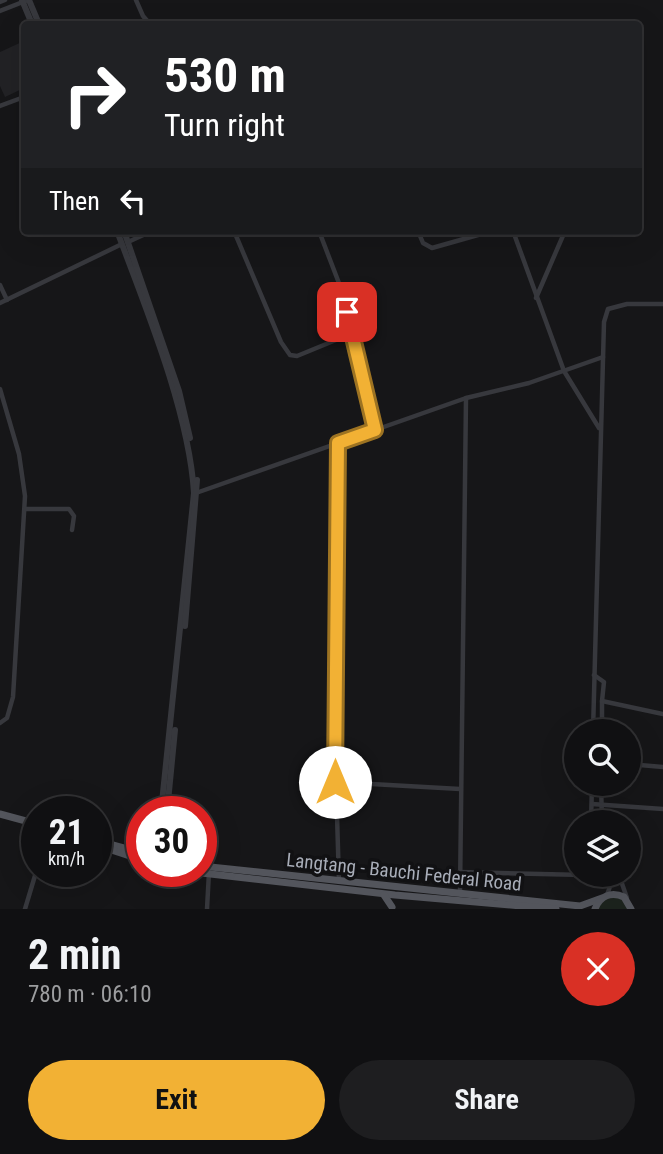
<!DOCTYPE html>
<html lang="en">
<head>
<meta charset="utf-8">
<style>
	body { margin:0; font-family:"Roboto Condensed",sans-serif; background:#1e1e20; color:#f1f3f6; height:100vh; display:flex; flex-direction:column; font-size:26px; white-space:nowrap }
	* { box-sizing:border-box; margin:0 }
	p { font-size:23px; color:#9c9d9f }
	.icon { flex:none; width:38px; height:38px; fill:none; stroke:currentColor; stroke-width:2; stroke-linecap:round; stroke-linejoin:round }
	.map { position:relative; height:909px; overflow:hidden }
	.sheet { display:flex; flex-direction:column; background:#101012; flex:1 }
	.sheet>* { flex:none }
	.hud { position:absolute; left:21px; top:21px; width:621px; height:214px; border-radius:7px; box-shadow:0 7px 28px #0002,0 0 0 2px #303032; background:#202124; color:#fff; overflow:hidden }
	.buttons { position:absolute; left:564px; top:719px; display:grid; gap:14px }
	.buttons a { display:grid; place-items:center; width:77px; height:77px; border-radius:50%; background:#101012; box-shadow:0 7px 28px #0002,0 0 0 2px #303032; font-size:35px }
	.speed { position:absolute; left:21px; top:796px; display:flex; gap:14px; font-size:35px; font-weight:700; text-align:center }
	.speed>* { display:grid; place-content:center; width:91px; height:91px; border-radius:50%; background:#101012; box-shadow:0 7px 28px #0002,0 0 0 2px #303032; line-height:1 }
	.speed small { font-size:18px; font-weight:400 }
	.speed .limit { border:10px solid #d22; background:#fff; color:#111 }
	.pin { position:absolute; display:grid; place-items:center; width:60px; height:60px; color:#fff; margin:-30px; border-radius:14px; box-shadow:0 4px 10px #0006 }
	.me { position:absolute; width:77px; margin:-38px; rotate:0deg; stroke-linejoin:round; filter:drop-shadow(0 0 5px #0008) }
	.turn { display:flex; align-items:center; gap:24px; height:147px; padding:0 28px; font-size:32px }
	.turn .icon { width:91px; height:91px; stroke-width:2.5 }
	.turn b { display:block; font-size:49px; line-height:60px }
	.then { display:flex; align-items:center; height:66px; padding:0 28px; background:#0003; gap:14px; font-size:26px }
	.round { display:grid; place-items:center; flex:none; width:74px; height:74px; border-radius:37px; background:#1e1e20 }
	.headline { display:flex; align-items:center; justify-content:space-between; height:119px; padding:0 28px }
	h1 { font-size:42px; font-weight:700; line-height:52px }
	.button { display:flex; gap:14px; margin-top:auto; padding:14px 28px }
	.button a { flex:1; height:80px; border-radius:42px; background:#f2b134; color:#111; font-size:28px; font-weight:700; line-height:80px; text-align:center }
	.button a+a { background:#1e1e20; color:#f1f3f6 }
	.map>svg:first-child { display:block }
	.built { fill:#222225 }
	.green { fill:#1c231d }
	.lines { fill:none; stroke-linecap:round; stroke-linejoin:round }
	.minor { stroke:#37383d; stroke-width:4.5 }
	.tertiary { stroke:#37383d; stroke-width:6 }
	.primary { stroke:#53555c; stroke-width:7 }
	.route-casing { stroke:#9d7322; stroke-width:18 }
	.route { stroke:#f2b134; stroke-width:12 }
	.labels { text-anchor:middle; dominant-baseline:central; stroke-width:7; stroke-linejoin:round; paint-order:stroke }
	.street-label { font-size:19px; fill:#a8adb8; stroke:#111113 }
</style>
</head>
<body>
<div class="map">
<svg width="663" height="909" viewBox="0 0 663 909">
	<rect width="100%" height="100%" fill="#161618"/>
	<polygon class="built" points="24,41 24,88 5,97 0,86 0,52"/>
	<polygon class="green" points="620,897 629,909 598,909 604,899"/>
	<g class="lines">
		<g class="minor">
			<polyline points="136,0 143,16 150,24"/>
			<polyline points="0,2 5,0"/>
			<polyline points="0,11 28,0"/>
			<polyline points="0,106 24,97"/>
			<polyline points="234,231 281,342 290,355 297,356 353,333"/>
			<polyline points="319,231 342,291 375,430"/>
			<polyline points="418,231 423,243 432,248 492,231"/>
			<polyline points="513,231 564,371 599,428"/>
			<polyline points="128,242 152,231"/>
			<polyline points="0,285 7,300"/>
			<polyline points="536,298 565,231"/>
			<polyline points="0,303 122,244"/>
			<polyline points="0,389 19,454 25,496 13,697 7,718 0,723"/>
			<polyline points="338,443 336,782 339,882"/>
			<polyline points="196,493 466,398 529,383 603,357"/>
			<polyline points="25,509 69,509 74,516 72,530"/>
			<polyline points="594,675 604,682 602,701 663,714"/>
			<polyline points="602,701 602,732"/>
			<polyline points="593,732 604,322 608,309 627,304 663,304"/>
			<polyline points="628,764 663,767"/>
			<polyline points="336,782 460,789"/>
			<polyline points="601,784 602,822"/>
			<polyline points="592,804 663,809"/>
			<polyline points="591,822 592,784"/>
			<polyline points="459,872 584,875"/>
			<polyline points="619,875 627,898"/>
			<polyline points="460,893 466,398"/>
			<polyline points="607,895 614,875"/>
			<polyline points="25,909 37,869"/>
			<polyline points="207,909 209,872"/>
		</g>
		<g class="tertiary">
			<polyline points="22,0 32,24"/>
			<polyline points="29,0 39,24"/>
			<path d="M 117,231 C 146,308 189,412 194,493 L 161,812"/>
			<polyline points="124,231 179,391 190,438"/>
			<polyline points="185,626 197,480"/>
			<polyline points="167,812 175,730"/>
		</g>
		<g class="primary">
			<polyline points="0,814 37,824"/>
			<polyline points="109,844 142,853"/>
			<polyline points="96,845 142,860"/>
			<polyline points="201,866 580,906 602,898"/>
			<polyline points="193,872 395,895 556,909"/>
			<polyline points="384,895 392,907"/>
			<path d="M 595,909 C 600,896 611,891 624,897 L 631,909"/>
		</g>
	</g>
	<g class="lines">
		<g class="route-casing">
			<polyline id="route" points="335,782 338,443 375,430 347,312"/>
		</g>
		<use href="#route" class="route"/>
	</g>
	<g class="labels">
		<g class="street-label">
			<text transform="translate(404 872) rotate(6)">Langtang - Bauchi Federal Road</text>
		</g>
	</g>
</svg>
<div class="buttons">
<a><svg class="icon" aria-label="search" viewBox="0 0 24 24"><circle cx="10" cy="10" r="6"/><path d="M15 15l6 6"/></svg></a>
<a><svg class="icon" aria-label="layers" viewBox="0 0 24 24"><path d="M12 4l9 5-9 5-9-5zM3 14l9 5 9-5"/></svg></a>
</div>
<div class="speed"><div>21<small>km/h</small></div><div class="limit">30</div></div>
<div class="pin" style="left:347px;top:312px;background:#d93025"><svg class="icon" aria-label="arrive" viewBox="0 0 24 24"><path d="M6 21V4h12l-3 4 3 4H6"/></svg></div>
<svg class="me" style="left:335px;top:782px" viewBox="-20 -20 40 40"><circle r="19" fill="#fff"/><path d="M0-13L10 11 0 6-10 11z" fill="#f2b134"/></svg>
<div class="hud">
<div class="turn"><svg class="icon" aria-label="right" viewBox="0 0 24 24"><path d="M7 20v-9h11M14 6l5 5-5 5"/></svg><div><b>530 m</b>Turn right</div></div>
<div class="then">Then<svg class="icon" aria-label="left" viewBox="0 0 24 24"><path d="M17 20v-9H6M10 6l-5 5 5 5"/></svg></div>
</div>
</div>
<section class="sheet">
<div class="headline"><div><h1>2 min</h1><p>780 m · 06:10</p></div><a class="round" style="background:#d93025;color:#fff"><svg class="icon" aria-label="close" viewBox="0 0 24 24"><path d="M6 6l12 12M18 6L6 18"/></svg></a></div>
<div class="button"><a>Exit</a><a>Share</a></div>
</section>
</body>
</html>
